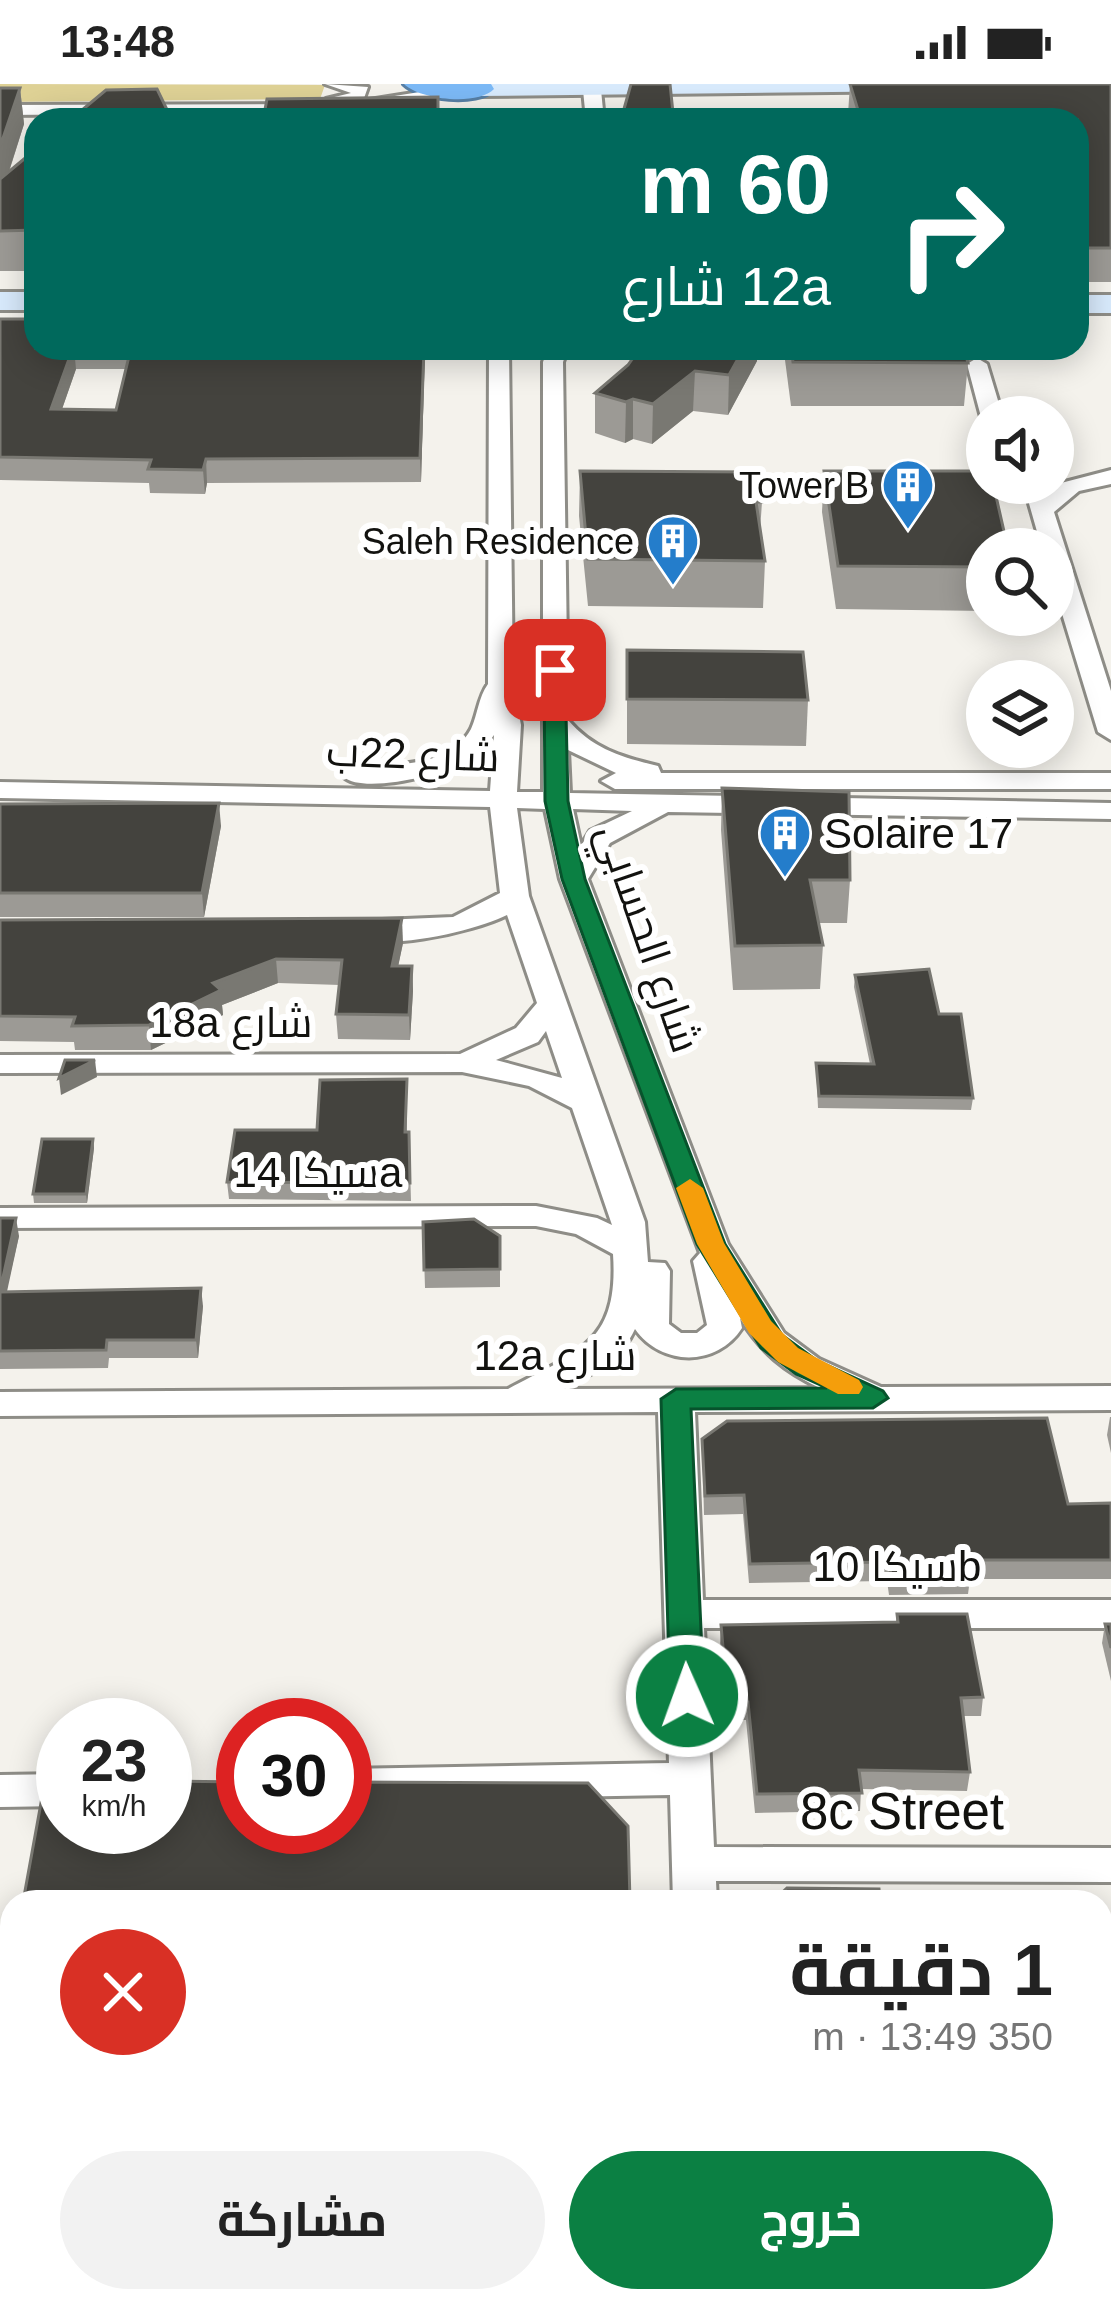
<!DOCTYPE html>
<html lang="ar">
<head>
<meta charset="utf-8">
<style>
	body { margin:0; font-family:Helvetica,Cairo,sans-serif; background:#f2f2f2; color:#222; direction:rtl; height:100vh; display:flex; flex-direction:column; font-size:45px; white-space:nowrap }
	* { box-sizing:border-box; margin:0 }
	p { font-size:39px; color:#767676 }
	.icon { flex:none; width:66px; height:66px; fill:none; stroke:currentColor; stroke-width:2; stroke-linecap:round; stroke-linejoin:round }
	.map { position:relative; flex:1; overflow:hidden; direction:ltr }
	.side { position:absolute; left:0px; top:1806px; width:1113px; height:423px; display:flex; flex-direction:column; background:#fff; border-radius:36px 36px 0 0; box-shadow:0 6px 30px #0003; direction:rtl }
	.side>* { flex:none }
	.hud { position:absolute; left:24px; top:24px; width:1065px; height:252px; border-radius:36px; box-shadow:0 6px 30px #0003; direction:rtl; background:#00695c; color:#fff; overflow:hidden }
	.tools { position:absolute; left:966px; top:312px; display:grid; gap:24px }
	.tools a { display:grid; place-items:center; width:108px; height:108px; border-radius:50%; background:#fff; box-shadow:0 6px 30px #0003; font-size:60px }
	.speed { position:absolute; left:36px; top:1614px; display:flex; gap:24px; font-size:60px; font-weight:700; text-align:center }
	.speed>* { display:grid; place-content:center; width:156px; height:156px; border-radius:50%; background:#fff; box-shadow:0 6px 30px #0003; line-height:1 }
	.speed small { font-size:30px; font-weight:400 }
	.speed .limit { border:18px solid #d22; background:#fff; color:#111 }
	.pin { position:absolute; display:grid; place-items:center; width:102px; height:102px; color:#fff; margin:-51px; border-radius:24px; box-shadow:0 6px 18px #0006 }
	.me { position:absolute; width:132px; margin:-66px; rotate:358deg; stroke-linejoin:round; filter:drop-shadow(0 0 9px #0008) }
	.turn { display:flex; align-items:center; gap:42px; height:252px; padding:0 60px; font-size:54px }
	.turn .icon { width:156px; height:156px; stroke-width:2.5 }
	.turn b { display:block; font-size:84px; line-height:102px }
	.round { display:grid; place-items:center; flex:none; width:126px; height:126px; border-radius:63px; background:#f2f2f2 }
	.summary { display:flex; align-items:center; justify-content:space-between; height:204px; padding:0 60px }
	h1 { font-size:72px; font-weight:700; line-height:90px }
	.primary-button { display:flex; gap:24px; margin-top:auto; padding:24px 60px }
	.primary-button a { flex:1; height:138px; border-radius:72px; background:#0b8043; color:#fff; font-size:48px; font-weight:700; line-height:138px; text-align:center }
	.primary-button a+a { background:#f2f2f2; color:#222 }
	.status { display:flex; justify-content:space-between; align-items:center; height:84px; padding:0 60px; background:#fff; direction:ltr }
	.status svg { height:33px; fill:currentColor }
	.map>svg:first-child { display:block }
	.green { fill:#ded195 }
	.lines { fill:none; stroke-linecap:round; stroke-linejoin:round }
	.street-casing { stroke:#8e8d87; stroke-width:6 }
	.secondary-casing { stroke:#8e8d87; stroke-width:6 }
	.highway-casing { stroke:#577fa5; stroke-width:6 }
	.street { fill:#fff; fill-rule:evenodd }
	.secondary { fill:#d8eafc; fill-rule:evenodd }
	.highway { fill:#7cb9f6; fill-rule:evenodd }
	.wall { fill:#9c9a95; fill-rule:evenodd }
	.shaded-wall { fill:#797872 }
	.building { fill:#44433e; stroke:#797872; stroke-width:3 }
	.route { fill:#0b8043; stroke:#07532c; stroke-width:3 }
	.slow { fill:#f59e0b }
	.labels { text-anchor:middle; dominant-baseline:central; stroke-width:12; stroke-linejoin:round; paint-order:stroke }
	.far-poi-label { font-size:36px; fill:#12120f; stroke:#fff; text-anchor:end }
	.street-label { font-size:42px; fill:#12120f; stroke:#fff }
	.poi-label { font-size:42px; fill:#12120f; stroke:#fff; text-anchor:start }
	.near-street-label { font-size:51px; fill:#12120f; stroke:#fff }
</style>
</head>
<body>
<div class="status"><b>13:48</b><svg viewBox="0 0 49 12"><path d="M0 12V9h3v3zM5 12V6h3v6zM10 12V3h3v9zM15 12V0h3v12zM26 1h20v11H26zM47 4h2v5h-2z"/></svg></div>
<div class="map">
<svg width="1111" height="2227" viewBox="0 0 1111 2227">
	<rect width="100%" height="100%" fill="#f4f2ec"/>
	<polygon class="green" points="0,0 325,1 320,15 0,18"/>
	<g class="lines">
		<g class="street-casing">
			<g id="street">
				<polygon points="325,0 368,3 363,17 470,0 480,5 368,26 360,20 326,23 326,15 351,9"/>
				<polygon points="592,1 601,6 604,36 586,36 583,6"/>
				<polygon points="316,20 319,24 310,29 0,31 0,21"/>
				<path d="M 489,264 L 509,264 L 513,599 L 521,641 L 517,708 L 543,708 L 543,278 L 548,264 L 568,264 L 563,278 L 568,636 C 593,665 621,673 658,682 L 661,689 L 1111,689 L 1111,705 L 615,705 L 601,697 L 616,689 L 568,666 L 570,709 L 1111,719 L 1111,735 L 668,728 L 610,759 L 588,795 L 728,1160 L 784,1249 L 819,1275 L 881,1303 L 1111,1302 L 1111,1326 L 695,1328 L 703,1516 L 1111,1516 L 1111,1544 L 704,1544 L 714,1763 L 1111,1764 L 1111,1798 L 716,1797 L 717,1818 L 673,1818 L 670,1711 L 345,1717 L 345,1685 L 669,1679 L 658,1328 L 0,1332 L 0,1308 L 508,1305 C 578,1267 619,1260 613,1170 L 576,1150 L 536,1142 L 0,1144 L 0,1124 L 536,1122 L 597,1134 L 612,1141 L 572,1024 L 529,1002 L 462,988 L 0,989 L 0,971 L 460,970 L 516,944 L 537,919 L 507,831 C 476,847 369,873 343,846 L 358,837 L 453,833 L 500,809 L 490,723 L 0,714 L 0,698 L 490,707 L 494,651 C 486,662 478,672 466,678 C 443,691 362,710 344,693 L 347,687 C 385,678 449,687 471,645 C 478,630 478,614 488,600 ZM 517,724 L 545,725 L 560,795 L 700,1169 L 693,1177 L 707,1241 L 697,1249 L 681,1249 L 669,1240 L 670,1187 L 665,1179 L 648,1178 L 645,1138 L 529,812 ZM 573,725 L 632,727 L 590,747 L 581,762 ZM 546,947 L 562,994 L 496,976 L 538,958 ZM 740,1234 C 761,1268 784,1287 820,1304 L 564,1305 C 593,1289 621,1276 635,1245 C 662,1283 717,1283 742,1244 Z"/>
				<polygon points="977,274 987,280 1003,333 987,333 987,338 981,333 967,280"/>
				<polygon points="1111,386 1111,400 1079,407 1054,428 1111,607 1111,656 1098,648 1053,500 1053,465 1042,465 1028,416 1039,399 1053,399 1053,393 1061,399"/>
				<polygon points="63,1690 63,1722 0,1723 0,1691"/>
				<rect x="1101" y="2067" width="10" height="42"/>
				<rect x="0" y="2168" width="12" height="44"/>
				<polygon points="685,2217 733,2217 735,2227 685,2227"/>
			</g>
		</g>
		<g class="secondary-casing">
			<g id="secondary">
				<polygon points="469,0 939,0 927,7 478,12 469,10"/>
				<rect x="0" y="208" width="36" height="18"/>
				<rect x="1077" y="211" width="34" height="18"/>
			</g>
		</g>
		<g class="highway-casing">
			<path id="highway" d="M 404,0 L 491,0 L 494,5 C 478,22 420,16 404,0 Z"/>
		</g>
		<use href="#street" class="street"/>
		<use href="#secondary" class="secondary"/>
		<use href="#highway" class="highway"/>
	</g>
	<g class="wall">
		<polygon points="850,0 1111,0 1111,198 1077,198 1077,36 850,36 848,30"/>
		<polygon points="0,4 20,4 24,40 9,88 36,65 36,187 0,187"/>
		<path d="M 0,235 L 36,264 L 425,264 L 421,398 L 207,399 L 205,410 L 150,409 L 149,399 L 0,396 ZM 76,285 L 126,285 L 116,326 L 62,325 Z"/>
		<polygon points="640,264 757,264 757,277 728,331 693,327 652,360 633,355 625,359 595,349 595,309 628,281"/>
		<polygon points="785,264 964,264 968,279 964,322 791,322 785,276"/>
		<polygon points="580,387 762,418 760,447 765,477 763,524 588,522 579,432"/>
		<polygon points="824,387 987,465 987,527 836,525 822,428"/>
		<polygon points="627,566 808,616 806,662 627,660"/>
		<polygon points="722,704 850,796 847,839 819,839 823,861 820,905 733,906 721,746"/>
		<polygon points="0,720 221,742 204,833 0,833"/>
		<polygon points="0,836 403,859 398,882 412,882 413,907 410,956 338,955 336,930 340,901 278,899 222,921 223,931 151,966 75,966 74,958 0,957"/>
		<polygon points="855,891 939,930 973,1014 971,1026 818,1024 816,979 870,980 854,903"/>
		<polygon points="407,995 407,1048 409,1048 411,1117 229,1115 227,1098"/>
		<polygon points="93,1055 94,1064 87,1119 34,1119 33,1110"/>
		<polygon points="0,1134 19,1152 6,1208 203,1222 198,1274 109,1274 108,1284 0,1285"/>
		<polygon points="423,1138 500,1152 500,1203 425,1204"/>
		<polygon points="1110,1333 1111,1333 1111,1369 1107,1351"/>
		<polygon points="702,1355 1068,1420 1111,1419 1111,1495 970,1495 968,1510 889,1511 887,1497 749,1499 743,1430 704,1431"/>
		<polygon points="897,1530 983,1613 981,1632 963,1632 970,1688 967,1707 861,1705 860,1727 755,1729 746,1636 727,1636 720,1559 721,1541 896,1538"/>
		<polygon points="1105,1540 1111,1540 1111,1597 1102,1559"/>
		<polygon points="1101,1872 1111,1923 1111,2052 1106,2052 1105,2056 1101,2056"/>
		<polygon points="12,1883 12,1990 4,1990 0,1969 0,1950"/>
		<polygon points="12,2029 12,2144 0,2144 0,2030"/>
	</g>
	<g class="shaded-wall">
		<polygon points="20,4 24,40 0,115 0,63"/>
		<polygon points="74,264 76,285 54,348 51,325"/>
		<polygon points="424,264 425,265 421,398 420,374"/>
		<polygon points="744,264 757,264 757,277 728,331 729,291"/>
		<polygon points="695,287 693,327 652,360 653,320"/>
		<polygon points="633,315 633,355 625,359 626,318"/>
		<polygon points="206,375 207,399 205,410 203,386"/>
		<polygon points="219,719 221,742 204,833 202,809"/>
		<polygon points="402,834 403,859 393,907 392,882"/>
		<polygon points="276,875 278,899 222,921 223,931 151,966 149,941 213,899"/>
		<polygon points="412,882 413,907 410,956 409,931"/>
		<polygon points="95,976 97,993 61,1011 59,994"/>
		<polygon points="93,1055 94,1064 87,1119 86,1110"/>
		<polygon points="16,1134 19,1152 3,1226 0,1207"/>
		<polygon points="201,1204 203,1222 198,1274 196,1256"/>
		<polygon points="8,2106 12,2127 12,2141 7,2114"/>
	</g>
	<g class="building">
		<polygon points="631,0 670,0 673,29 709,29 711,36 625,36 624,25"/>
		<polygon points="850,0 1111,0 1111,164 1077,164 1077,36 861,36"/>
		<polygon points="0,4 20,4 0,63"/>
		<polygon points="157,5 172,36 70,36 106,6"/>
		<polygon points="438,13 438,36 263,36 267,15"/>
		<polygon points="36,65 36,146 0,147 0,95"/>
		<polygon points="0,235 36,235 36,264 73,264 51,325 116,326 131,264 424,264 420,374 206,375 203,386 148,385 151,376 0,373"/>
		<polygon points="640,264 744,264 729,291 695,287 653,320 633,315 626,318 595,309 628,281"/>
		<polygon points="791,264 964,264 968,279 793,278"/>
		<polygon points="580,387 758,388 762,418 756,418 765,477 588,475"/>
		<polygon points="824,387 987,387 987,399 993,399 1008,465 987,465 987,483 838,482"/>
		<polygon points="627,566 803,568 808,616 627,615"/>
		<polygon points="722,704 849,708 850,796 810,796 823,861 735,862"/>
		<polygon points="219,719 202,809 0,809 0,720"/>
		<polygon points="402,834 392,882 412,882 409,931 336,930 342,876 276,875 213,899 221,906 149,941 72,942 75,933 0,932 0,836"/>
		<polygon points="929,885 939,930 961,930 973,1014 819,1012 816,979 874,980 855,891"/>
		<polygon points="65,976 95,976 59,994"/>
		<polygon points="407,995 405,1048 409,1048 410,1099 227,1098 235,1046 317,1046 320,996"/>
		<polygon points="42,1055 93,1055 86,1110 33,1110"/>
		<polygon points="0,1134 16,1134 0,1207"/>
		<polygon points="474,1135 500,1152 500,1185 424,1186 423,1138"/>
		<polygon points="201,1204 196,1256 107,1256 106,1266 0,1267 0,1208"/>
		<polygon points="1047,1334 1068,1420 1111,1419 1111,1476 968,1476 970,1491 891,1492 889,1478 750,1480 744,1411 705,1412 702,1355 727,1337"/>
		<polygon points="897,1530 967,1530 983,1613 961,1614 970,1688 859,1686 862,1709 757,1710 748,1618 728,1618 721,1541 898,1538"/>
		<polygon points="1105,1540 1111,1540 1111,1564"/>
		<polygon points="45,1697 63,1697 63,1743 165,1743 165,1697 243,1698 243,1743 345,1743 345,1698 588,1699 628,1742 630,1818 23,1818"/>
		<polygon points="787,1804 879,1805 880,1818 772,1818"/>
		<polygon points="1101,1872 1111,1923 1110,2033 1101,2033"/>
		<polygon points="12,1883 12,1960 0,1960 0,1950"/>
		<polygon points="12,2029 12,2106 8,2106 7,2114 0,2115 0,2030"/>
		<polygon points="1101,2094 1111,2094 1111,2227 777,2227 776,2217 1101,2217"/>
		<polygon points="356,2217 398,2217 397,2227 355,2227"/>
		<rect x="485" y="2217" width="130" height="10"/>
	</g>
	<polygon class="route" points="555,580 565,586 568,717 585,795 725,1160 782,1251 816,1276 883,1307 888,1314 873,1324 691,1325 704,1612 699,1621 687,1625 675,1621 670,1612 661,1315 676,1305 827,1304 796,1290 761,1264 697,1160 562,795 545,717 544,586"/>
	<polygon class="slow" points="690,1095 703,1104 724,1159 771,1237 798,1264 859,1296 863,1303 859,1310 838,1310 778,1278 749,1249 697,1160 676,1104"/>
	<defs>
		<g id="building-pin" transform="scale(2.7)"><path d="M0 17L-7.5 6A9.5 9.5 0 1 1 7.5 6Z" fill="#247dcb" stroke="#fff"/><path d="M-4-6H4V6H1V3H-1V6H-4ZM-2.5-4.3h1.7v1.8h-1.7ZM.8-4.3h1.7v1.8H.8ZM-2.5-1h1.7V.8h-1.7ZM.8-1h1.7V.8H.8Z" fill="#fff"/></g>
	</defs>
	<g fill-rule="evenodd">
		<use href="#building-pin" x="908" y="401"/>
		<use href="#building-pin" x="673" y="457"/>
		<use href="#building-pin" x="785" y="749"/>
	</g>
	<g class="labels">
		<g class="far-poi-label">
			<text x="869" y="401">Tower B</text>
			<text x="634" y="457">Saleh Residence</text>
		</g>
		<g class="street-label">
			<text transform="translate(413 670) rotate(2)">شارع 22ب</text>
			<text transform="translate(649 854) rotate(71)">شارع الحسابي</text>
			<text x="231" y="938">18a شارع</text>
			<text x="318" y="1088">سيكا 14a</text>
			<text x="555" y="1271">12a شارع</text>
			<text x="897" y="1482">سيكا 10b</text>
		</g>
		<g class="poi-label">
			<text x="824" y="749">Solaire 17</text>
		</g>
		<g class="near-street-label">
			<text x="902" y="1727">8c Street</text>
		</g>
	</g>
</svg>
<div class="tools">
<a><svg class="icon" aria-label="sound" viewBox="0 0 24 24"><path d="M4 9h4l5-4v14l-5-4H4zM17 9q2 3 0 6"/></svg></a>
<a><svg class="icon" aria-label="search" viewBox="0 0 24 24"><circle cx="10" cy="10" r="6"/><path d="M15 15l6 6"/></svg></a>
<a><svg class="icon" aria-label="layers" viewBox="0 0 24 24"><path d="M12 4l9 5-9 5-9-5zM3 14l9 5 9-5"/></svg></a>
</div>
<div class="speed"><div>23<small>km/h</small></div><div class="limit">30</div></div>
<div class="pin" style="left:555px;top:586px;background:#d93025"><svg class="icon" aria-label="arrive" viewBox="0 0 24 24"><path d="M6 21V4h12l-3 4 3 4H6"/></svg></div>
<svg class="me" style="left:687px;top:1612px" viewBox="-20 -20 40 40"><circle r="17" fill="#0b8043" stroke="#fff" stroke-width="3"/><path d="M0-11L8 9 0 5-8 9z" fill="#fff"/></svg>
<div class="hud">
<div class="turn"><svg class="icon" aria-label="right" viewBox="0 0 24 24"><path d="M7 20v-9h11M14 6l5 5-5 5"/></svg><div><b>60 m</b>12a شارع</div></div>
</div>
<section class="side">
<div class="summary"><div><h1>1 دقيقة</h1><p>350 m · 13:49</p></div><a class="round" style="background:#d93025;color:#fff"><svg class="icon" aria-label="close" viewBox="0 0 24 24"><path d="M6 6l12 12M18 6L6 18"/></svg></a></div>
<div class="primary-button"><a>خروج</a><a>مشاركة</a></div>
</section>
</div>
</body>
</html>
